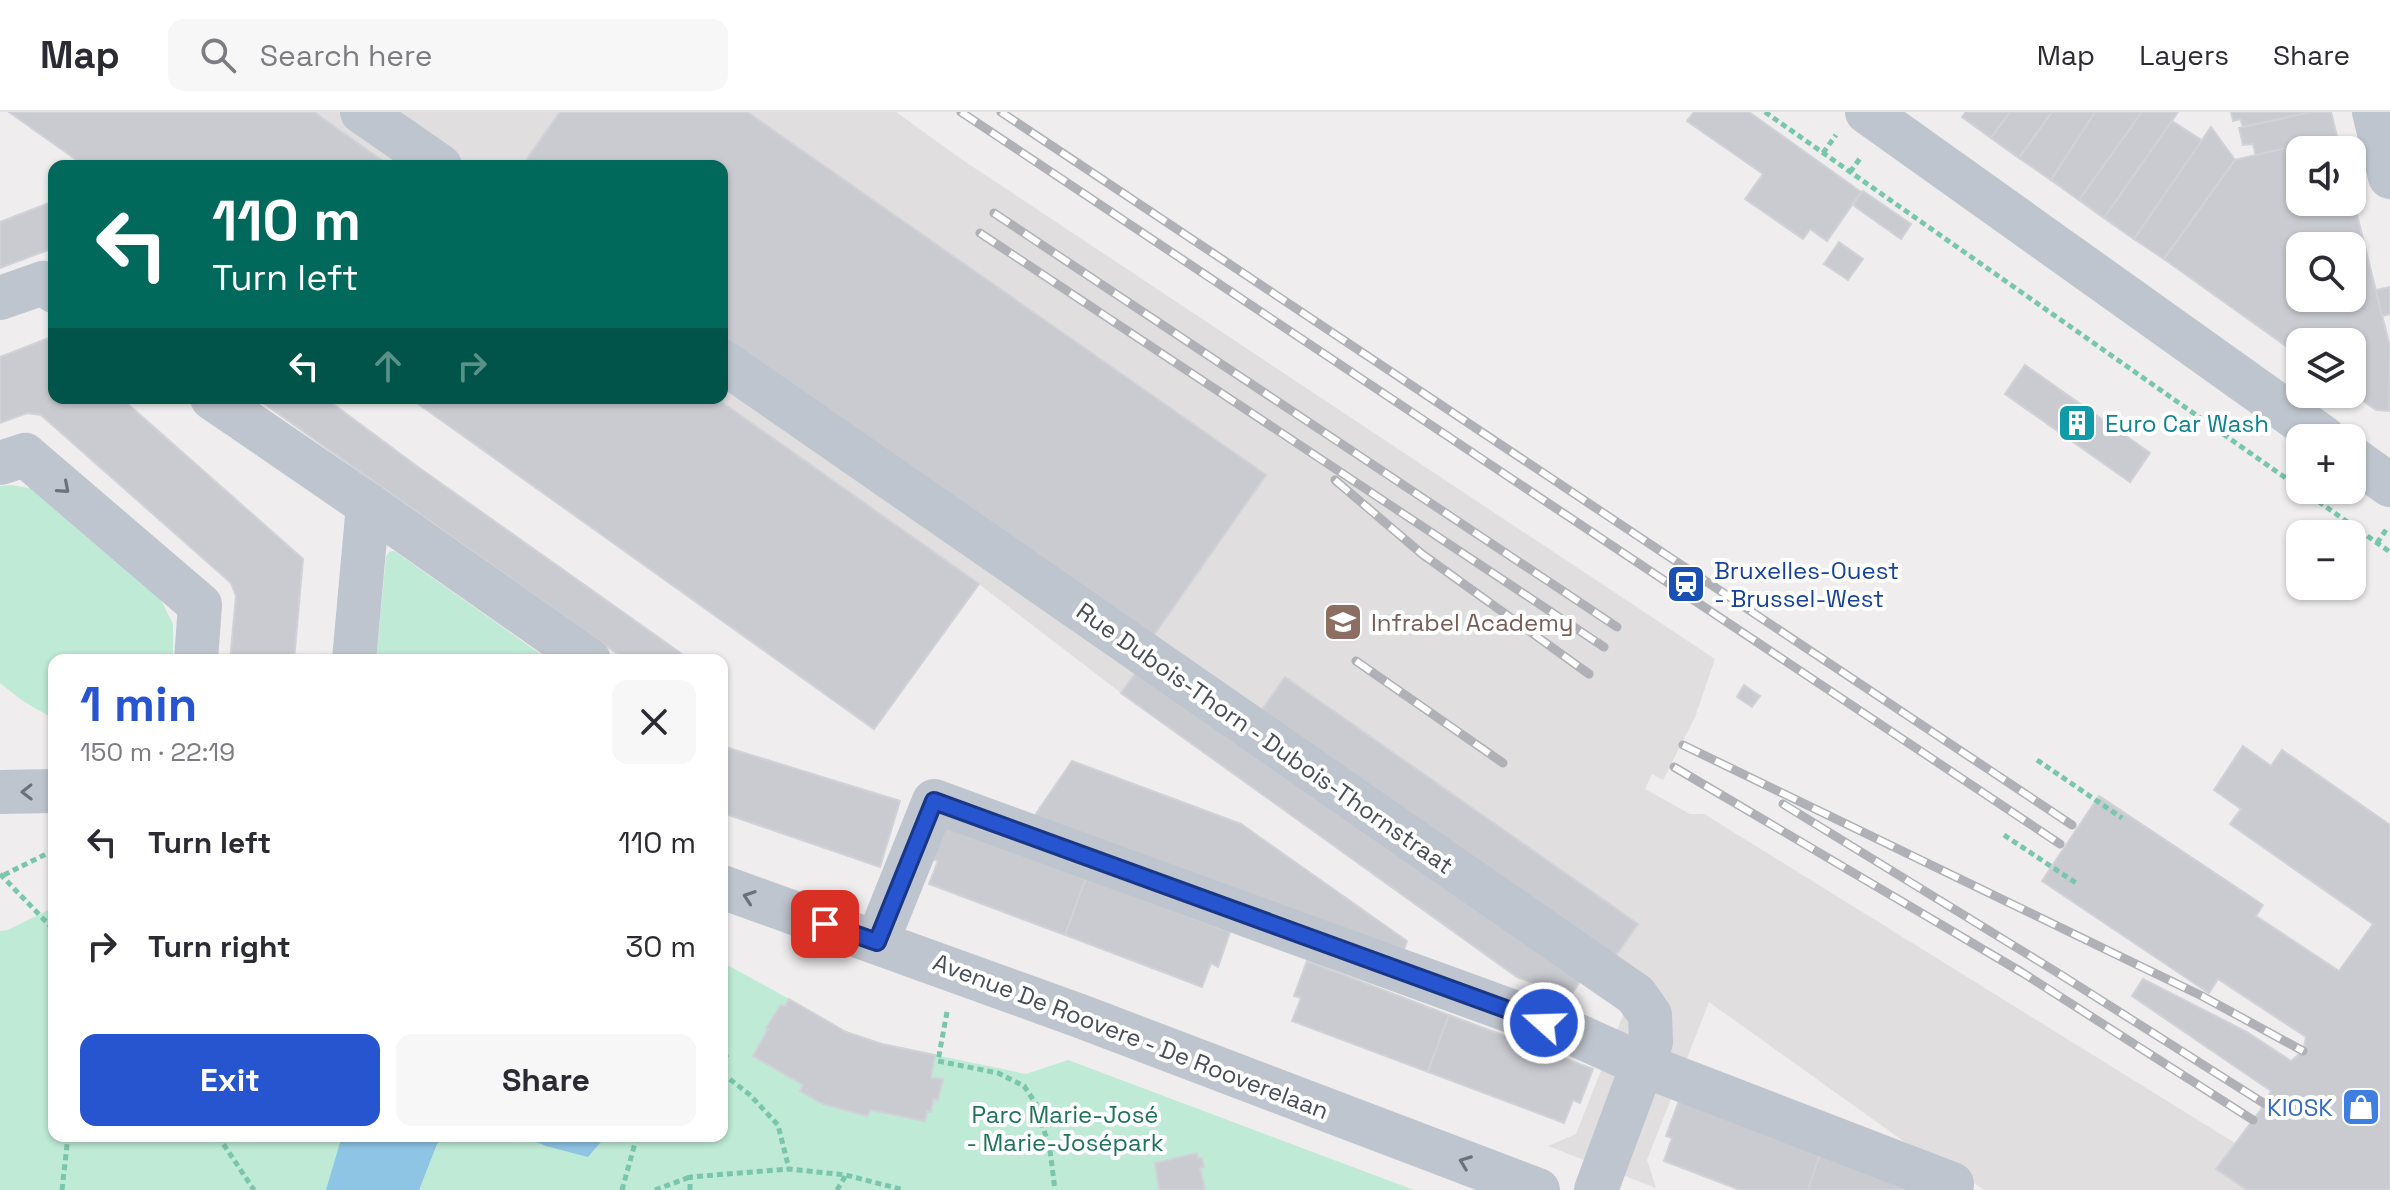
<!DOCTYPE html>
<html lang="en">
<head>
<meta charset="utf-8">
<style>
	body { margin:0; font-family:"Space Grotesk",sans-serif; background:#f7f7f7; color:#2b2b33; height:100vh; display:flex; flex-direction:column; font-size:30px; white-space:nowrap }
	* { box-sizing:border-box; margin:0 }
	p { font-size:26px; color:#7c7c81 }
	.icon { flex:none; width:44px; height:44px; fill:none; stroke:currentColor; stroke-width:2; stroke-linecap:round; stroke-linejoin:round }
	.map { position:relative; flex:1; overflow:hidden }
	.panel { position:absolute; left:48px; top:542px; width:680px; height:488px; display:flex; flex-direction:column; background:#fff; border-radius:16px; box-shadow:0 2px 6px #0004 }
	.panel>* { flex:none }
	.banner { position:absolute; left:48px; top:48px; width:680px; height:244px; border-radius:16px; box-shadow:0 2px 6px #0004; background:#00695c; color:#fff; overflow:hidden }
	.buttons { position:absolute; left:2286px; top:24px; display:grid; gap:16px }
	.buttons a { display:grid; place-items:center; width:80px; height:80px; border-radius:16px; background:#fff; box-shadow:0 2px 6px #0004; font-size:40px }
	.pin { position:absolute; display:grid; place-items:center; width:68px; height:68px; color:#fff; margin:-34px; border-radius:16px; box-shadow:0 4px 12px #0006 }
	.me { position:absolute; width:88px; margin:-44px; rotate:290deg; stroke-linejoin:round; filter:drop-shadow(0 0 6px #0008) }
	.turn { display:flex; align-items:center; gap:28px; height:168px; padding:0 32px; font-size:36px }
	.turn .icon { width:104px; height:104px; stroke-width:2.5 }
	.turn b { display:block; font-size:56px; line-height:68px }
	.lanes { display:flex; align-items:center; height:76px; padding:0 32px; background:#0003; justify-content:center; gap:40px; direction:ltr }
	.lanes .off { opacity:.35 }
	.round { display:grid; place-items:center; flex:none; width:84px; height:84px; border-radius:16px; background:#f7f7f7 }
	.headline { display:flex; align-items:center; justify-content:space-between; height:136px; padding:0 32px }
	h1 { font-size:48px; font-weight:700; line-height:60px; color:#2754cf }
	.cta { display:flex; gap:16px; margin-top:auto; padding:16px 32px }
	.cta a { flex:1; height:92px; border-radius:16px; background:#2754cf; color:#fff; font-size:32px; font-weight:700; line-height:92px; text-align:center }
	.cta a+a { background:#f7f7f7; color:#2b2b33 }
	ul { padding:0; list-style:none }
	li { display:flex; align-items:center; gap:24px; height:104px; padding:0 32px }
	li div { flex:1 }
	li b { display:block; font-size:30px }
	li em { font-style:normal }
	header { display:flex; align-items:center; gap:48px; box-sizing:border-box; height:112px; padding:0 40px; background:#fff; border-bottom:2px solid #e1e1e2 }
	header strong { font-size:38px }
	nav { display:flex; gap:44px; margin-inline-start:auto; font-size:28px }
	.search { width:560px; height:72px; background:#f7f7f7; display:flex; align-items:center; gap:20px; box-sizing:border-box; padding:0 28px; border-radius:16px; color:#7c7c81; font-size:30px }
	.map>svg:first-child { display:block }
	.education { fill:#e0dede }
	.green { fill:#beead6 }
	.water { fill:#8ec4e4 }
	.building { fill:#cacbd1; stroke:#d1d2d8; stroke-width:2; fill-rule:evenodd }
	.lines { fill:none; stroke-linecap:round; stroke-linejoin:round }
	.path { stroke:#79c6ac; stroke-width:5; stroke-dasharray:6 4; stroke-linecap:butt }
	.minor { stroke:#bfc5ce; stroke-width:44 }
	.rail-casing { stroke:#afb1b7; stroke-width:9 }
	.rail { stroke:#fff; stroke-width:6; stroke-dasharray:18; stroke-linecap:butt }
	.oneway { stroke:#6b717c }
	.route-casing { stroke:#193787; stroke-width:20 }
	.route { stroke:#2754cf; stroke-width:14 }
	.labels { text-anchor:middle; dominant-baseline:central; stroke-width:8; stroke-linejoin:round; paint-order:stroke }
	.culture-label { font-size:24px; fill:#0d838f; stroke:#fff; text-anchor:start }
	.transit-label { font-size:24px; fill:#164399; stroke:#fff; text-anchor:start }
	.education-label { font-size:24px; fill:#785e54; stroke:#fff; text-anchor:start }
	.street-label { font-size:24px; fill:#474d59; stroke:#fff }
	.shop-label { font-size:24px; fill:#366cbe; stroke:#fff; text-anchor:end }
	.park-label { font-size:24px; fill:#1e7457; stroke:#fff }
</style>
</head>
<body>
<header>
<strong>Map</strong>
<div class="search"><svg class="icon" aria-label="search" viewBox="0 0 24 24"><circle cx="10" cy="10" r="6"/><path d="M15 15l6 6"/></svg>Search here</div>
<nav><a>Map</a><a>Layers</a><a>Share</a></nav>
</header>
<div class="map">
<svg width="2390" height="1078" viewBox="0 0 2390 1078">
	<rect width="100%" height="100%" fill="#efeded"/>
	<polygon class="education" points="314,0 896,0 961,47 1715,547 1695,605 1663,668 1652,662 1645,677 1690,702 1704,702 2235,1031 2216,1057 2247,1078 1984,1078 1939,1046 1934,1051 1709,890 1647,1048 1656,1076 1548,1034 1576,1022 1625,898 1142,552 1121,581 979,472 716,286 722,286 722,54 390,54"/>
	<g class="green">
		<polygon points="11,373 34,377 159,484 173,512 173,548 54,548 54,607 23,589 0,571 0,374"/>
		<polygon points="394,439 397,441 549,548 376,548 386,445 389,440"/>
		<polygon points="54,795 54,1024 722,1024 722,850 789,887 785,894 781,893 753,944 803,973 801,979 823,992 867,1004 871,998 930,1000 933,987 938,988 943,967 931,966 935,943 1026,962 1068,948 1414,1078 0,1078 0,819 8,818"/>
	</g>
	<g class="water">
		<polygon points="342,1024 444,1024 437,1032 419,1078 326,1078"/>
		<polygon points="523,1024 606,1024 588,1045 546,1034"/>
	</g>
	<g class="building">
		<polygon points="9,0 314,0 390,54 85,54"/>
		<polygon points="560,0 747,0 1266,363 1151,527 722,227 722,54 522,54"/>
		<polygon points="1694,0 1749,0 1861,80 1827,129 1810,117 1803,127 1745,87 1763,62 1687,9"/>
		<polygon points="1966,0 2010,0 1991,26 1962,5"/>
		<polygon points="2010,0 2052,0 2019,46 1991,26"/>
		<polygon points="2052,0 2095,0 2051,68 2019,46"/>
		<polygon points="2095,0 2142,0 2079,88 2051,68"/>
		<polygon points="2142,0 2178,0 2104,106 2079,88"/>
		<polygon points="2231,0 2311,0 2243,15 2240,7 2233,9"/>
		<polygon points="2311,0 2331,0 2337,24 2256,45 2253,32 2243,33 2239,16"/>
		<polygon points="2172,9 2203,29 2134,127 2104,106"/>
		<polygon points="2211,15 2235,48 2164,147 2134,127"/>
		<path d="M 2337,24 L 2341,38 L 2300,38 L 2300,90 L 2352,90 L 2352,83 L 2390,235 L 2389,299 L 2376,298 L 2352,281 L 2352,230 L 2300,230 L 2300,244 L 2164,147 L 2235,48 ZM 2300,134 L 2352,134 L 2352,186 L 2300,186 Z"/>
		<polygon points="1863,79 1911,112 1901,127 1853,93"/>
		<polygon points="54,89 54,143 48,138 0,156 0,110"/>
		<polygon points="1839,130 1863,147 1848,168 1824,152"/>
		<polygon points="2390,175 2390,202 2382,204 2376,178"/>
		<polygon points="51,225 54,227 54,286 121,286 303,447 294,548 230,548 236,484 231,471 41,303 27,301 0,311 0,245"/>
		<polygon points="2025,253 2150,341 2130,370 2005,282"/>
		<polygon points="256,286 325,286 418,355 689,547 626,548"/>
		<polygon points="410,286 716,286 979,472 874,617"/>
		<polygon points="1143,551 1582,867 1570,884 1517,865 1121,581"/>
		<polygon points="1285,565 1638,812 1612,849 1259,602"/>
		<polygon points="1744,573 1760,584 1752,595 1737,585"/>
		<polygon points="722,634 900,689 880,755 723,701 722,705"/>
		<polygon points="2243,634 2271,654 2282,638 2390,713 2390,1078 2247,1078 2216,1057 2265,992 2271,979 2132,884 2143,867 2247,920 2291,949 2303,939 2306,925 2218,867 2209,881 2042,769 2099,684 2263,793 2256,804 2339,859 2373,812 2230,712 2241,697 2214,678"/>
		<polygon points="1072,649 1241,712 1407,829 1400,848 1031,709"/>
		<polygon points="944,713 1086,766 1065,823 929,772 938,749 932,747"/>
		<polygon points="1086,766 1230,820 1218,855 1211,851 1202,875 1065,823"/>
		<polygon points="1307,849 1449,903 1428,960 1292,909 1301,886 1294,884"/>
		<polygon points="789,887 846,920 882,932 935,943 931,966 943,967 938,988 933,987 931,1000 927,999 925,1009 871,998 867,1004 823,992 800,979 803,973 753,944 768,917 766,916 781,893 785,894"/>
		<polygon points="1449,903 1593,957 1580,991 1573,988 1564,1011 1428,960"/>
		<polygon points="1680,986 1821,1039 1808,1078 1740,1078 1664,1049 1672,1026 1666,1024"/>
		<polygon points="1821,1039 1924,1078 1808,1078"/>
		<polygon points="1197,1041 1198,1046 1202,1046 1204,1055 1200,1056 1205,1078 1159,1078 1155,1051"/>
	</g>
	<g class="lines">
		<g class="path">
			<polyline points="1765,0 2300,376"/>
			<polyline points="1823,41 1836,23"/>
			<polyline points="1850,60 1861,45"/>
			<polyline points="2302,378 2390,440"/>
			<polyline points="2377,431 2388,415"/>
			<polyline points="2037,648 2122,706"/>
			<polyline points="2004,723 2076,771"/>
			<polyline points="0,762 54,818"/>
			<polyline points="4,763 54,738"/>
			<polyline points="947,900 938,949 998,961 1024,974 1036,992 1050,1038 1055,1078"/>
			<polyline points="722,930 727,947 722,954"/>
			<polyline points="722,961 750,983 778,1013 789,1057"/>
			<polyline points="218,1024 254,1078"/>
			<polyline points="62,1078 68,1024"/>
			<polyline points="622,1078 637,1024"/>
			<polyline points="655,1078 690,1065"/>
			<polyline points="690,1078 690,1065 789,1057 846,1063 904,1078"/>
			<polyline points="837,1078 846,1063"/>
		</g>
		<g class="minor">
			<polyline points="362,0 440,54"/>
			<polyline points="1867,0 2324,326"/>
			<polyline points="2374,0 2390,65"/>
			<polyline points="0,186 43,171 54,179"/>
			<polyline points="722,249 1636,883 1650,903 1651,930 1596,1078"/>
			<polyline points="212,286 368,393 354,548"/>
			<polyline points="2352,346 2390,373"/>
			<polyline points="0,351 25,343 200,493 196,548"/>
			<polyline points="368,393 589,548"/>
			<polyline points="0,680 54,679"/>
			<polyline points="722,775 1080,904 1538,1078"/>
			<polyline points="877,830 934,689 1574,922 1643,953 1952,1072"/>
		</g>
		<g class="rail-casing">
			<g id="rail">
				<polyline points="961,0 2060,732"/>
				<polyline points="1001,0 2072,713"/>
				<polyline points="994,101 1617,515"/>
				<polyline points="980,121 1604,535"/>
				<polyline points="1335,368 1422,442 1589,562"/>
				<polyline points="1356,549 1503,651"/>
				<polyline points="1683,633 2202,884 2303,939"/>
				<polyline points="1674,655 2023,861 2253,1008"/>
				<polyline points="1783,692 2058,861 2265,992"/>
			</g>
		</g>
		<use href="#rail" class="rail"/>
	</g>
	<defs><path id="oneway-chevron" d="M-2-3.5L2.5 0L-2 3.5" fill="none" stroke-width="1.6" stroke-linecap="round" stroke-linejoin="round" transform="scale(2)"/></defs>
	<g class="oneway">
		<use href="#oneway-chevron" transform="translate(64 376) rotate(41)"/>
		<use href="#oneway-chevron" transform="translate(27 680) rotate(179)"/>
		<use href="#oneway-chevron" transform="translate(749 785) rotate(-161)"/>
		<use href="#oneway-chevron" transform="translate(1465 1050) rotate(-159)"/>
	</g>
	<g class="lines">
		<g class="route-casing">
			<polyline id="route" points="825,812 877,830 934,689 1544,911"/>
		</g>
		<use href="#route" class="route"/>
	</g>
	<defs>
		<g id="building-square" transform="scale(2)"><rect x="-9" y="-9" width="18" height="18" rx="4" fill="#0f9aa8" stroke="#fff"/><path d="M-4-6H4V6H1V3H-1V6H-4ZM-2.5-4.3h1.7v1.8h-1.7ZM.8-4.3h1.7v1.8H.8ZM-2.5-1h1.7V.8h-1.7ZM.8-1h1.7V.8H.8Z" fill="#fff"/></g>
		<g id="station-square" transform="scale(2)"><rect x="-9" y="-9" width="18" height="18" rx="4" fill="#1a4fb4" stroke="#fff"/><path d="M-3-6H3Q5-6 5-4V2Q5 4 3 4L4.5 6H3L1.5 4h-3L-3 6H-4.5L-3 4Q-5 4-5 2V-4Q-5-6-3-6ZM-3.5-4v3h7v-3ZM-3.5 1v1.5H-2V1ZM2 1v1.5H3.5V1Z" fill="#fff"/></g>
		<g id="university-square" transform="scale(2)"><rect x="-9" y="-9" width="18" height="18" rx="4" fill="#8d6e63" stroke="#fff"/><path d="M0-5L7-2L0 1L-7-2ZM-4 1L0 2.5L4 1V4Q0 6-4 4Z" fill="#fff"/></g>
		<g id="shop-square" transform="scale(2)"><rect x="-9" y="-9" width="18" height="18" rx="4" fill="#3f7fe0" stroke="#fff"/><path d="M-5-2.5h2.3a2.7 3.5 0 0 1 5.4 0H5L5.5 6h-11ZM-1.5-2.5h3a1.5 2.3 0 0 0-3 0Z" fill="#fff"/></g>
	</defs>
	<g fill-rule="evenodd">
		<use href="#building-square" x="2077" y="311"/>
		<use href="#station-square" x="1686" y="472"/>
		<use href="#university-square" x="1343" y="510"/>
		<use href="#shop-square" x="2361" y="995"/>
	</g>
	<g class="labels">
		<g class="culture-label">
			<text x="2105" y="311">Euro Car Wash</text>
		</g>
		<g class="transit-label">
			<text x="1714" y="458">Bruxelles-Ouest<tspan x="1714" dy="28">- Brussel-West</tspan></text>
		</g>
		<g class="education-label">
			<text x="1371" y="510">Infrabel Academy</text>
		</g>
		<g class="street-label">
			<text transform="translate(1265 626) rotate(35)">Rue Dubois-Thorn - Dubois-Thornstraat</text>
			<text transform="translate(1131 924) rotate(21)">Avenue De Roovere - De Rooverelaan</text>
		</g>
		<g class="shop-label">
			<text x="2333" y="995">KIOSK</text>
		</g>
		<g class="park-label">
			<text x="1065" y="1002">Parc Marie-José<tspan x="1065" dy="28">- Marie-Josépark</tspan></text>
		</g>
	</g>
</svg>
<div class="buttons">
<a><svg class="icon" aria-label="sound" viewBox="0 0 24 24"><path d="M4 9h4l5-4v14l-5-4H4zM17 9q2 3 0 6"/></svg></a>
<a><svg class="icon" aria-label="search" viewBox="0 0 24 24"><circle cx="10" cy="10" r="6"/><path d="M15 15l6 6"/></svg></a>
<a><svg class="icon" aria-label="layers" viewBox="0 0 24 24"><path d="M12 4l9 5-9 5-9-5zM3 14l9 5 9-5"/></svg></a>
<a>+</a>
<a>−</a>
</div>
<div class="pin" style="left:825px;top:812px;background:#d93025"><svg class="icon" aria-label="arrive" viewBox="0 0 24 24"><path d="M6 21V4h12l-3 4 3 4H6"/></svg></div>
<svg class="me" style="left:1544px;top:911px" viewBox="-20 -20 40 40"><circle r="17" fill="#2754cf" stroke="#fff" stroke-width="3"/><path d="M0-11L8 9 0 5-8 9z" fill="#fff"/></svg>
<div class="banner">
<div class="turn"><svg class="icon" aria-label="left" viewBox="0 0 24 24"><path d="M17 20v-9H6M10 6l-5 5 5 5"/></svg><div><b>110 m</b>Turn left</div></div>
<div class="lanes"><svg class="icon" aria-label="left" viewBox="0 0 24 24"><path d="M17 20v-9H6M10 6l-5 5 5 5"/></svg><svg class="icon off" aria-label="ahead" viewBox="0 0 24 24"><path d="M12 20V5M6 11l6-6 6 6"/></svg><svg class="icon off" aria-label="right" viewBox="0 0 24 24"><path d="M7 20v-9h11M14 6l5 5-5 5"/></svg></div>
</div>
<section class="panel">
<div class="headline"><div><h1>1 min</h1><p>150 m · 22:19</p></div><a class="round"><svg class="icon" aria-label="close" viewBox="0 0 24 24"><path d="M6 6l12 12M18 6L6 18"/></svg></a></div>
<ul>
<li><svg class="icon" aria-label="left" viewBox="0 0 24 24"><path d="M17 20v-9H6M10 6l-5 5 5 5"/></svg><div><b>Turn left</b></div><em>110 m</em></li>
<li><svg class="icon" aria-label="right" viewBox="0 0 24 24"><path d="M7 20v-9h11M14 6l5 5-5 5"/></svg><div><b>Turn right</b></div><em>30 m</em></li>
</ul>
<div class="cta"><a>Exit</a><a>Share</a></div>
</section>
</div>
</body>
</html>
